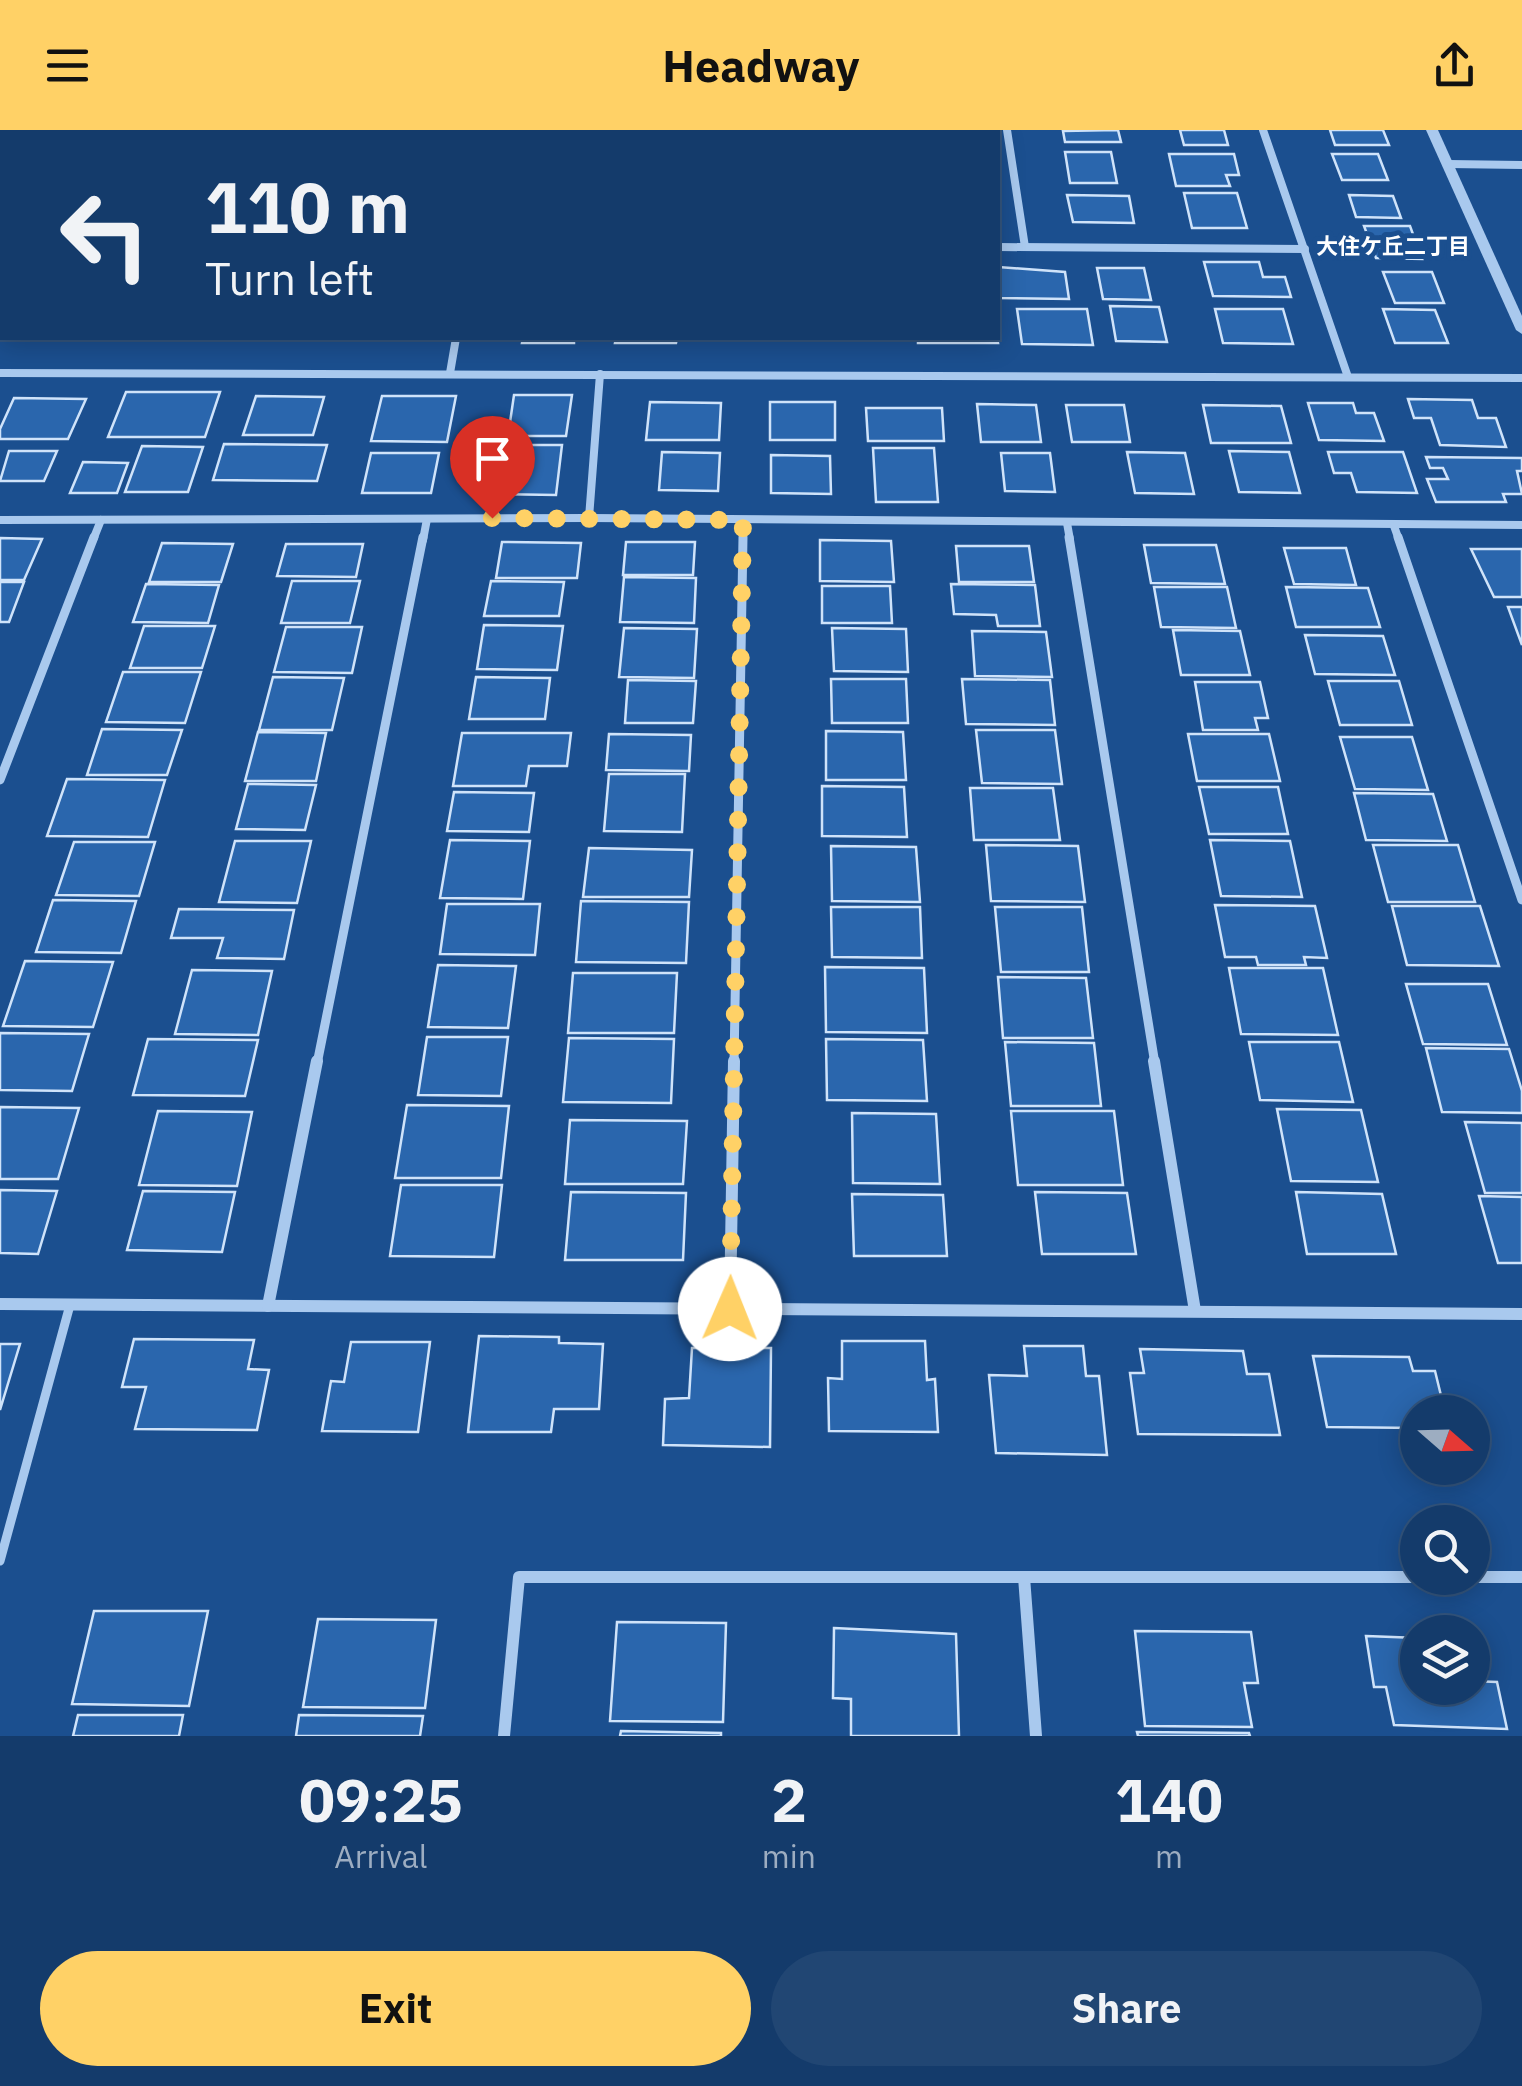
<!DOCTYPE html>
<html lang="en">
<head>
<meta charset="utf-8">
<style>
	body { margin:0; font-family:"IBM Plex Sans","Noto Sans JP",sans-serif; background:#214673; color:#f1f3f6; height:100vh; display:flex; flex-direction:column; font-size:38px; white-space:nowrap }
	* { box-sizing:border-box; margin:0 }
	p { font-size:32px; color:#9dadc1 }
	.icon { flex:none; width:55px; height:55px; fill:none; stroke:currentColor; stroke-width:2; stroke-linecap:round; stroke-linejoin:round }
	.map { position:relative; height:1606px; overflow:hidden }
	.details { display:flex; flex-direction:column; background:#143b6b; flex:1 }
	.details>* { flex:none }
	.hud { position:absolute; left:0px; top:0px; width:1000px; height:210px; box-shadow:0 5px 25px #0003,0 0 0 2px #33557e; background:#143b6b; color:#f1f3f6; overflow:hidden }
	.needle { width:65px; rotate:110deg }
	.tools { position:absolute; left:1400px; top:1265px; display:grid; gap:20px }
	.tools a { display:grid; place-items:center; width:90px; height:90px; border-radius:50%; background:#143b6b; box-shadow:0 5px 25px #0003,0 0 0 2px #33557e; font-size:50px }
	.pin { position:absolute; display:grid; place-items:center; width:85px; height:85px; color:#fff; margin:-102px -42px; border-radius:50% 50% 50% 0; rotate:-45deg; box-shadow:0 0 10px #0007 }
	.pin .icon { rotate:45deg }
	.me { position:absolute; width:110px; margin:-55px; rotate:1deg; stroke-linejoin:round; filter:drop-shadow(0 0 8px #0008) }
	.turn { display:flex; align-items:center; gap:35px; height:210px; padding:0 40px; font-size:45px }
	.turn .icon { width:130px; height:130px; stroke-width:2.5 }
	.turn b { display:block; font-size:70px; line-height:85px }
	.eta { display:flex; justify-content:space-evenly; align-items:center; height:170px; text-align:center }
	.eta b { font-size:60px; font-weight:800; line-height:70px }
	.action { display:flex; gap:20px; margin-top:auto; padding:20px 40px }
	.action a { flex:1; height:115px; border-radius:60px; background:#ffd166; color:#111; font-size:40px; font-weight:800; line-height:115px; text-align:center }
	.action a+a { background:#214673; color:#f1f3f6 }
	header { display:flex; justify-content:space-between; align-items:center; height:130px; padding:0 40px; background:#ffd166; color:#111; font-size:45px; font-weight:800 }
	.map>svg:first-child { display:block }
	.building { fill:#2a66ad; stroke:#cfe3fa; stroke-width:2.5 }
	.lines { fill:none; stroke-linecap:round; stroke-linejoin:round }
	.service { stroke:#a9c9ee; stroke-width:9 }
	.minor-far2 { stroke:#a9c9ee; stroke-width:8 }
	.minor-far1 { stroke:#a9c9ee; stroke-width:9 }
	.minor { stroke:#a9c9ee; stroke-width:12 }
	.tertiary { fill:#a9c9ee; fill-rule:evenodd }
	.route { stroke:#ffd166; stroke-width:18; stroke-dasharray:0 32.4 }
	.labels { text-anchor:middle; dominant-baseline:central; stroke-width:10; stroke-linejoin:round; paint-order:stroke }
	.far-neighbourhood-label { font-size:22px; font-weight:bold; fill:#fff; stroke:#1b4f8f }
</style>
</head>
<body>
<header><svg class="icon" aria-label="menu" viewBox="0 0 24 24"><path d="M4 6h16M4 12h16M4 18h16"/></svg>Headway<svg class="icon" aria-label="share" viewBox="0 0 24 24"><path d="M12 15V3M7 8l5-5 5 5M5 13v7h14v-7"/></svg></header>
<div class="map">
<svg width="1522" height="1606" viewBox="0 0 1522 1606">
	<rect width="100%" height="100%" fill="#1b4f8f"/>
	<g class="building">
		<polygon points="1118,0 1121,12 1065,12 1063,1"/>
		<polygon points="1180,0 1224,0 1228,15 1184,15"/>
		<polygon points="1330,0 1383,0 1389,15 1335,15"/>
		<polygon points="1065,22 1111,22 1117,53 1070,53"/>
		<polygon points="1169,24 1234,24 1239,45 1226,45 1230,56 1176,56"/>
		<polygon points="1332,24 1378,24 1388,50 1342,50"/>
		<polygon points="1184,63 1237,63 1247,98 1192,98"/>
		<polygon points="1067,65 1129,66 1134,93 1073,92"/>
		<polygon points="1349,65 1393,66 1401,88 1356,87"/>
		<polygon points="1364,96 1410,96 1422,129 1376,128"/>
		<polygon points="1204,132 1259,132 1263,147 1285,147 1291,167 1213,166"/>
		<polygon points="998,137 1065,142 1069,169 998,168"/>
		<polygon points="1097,138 1144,138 1151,170 1103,169"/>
		<polygon points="1383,142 1432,142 1444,173 1395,173"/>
		<polygon points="1110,176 1159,177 1167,212 1116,211"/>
		<polygon points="1017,179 1087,179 1093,215 1022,214"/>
		<polygon points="1215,179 1283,179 1293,214 1223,213"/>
		<polygon points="1383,179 1435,180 1448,213 1395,213"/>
		<polygon points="523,208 574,208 574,213 522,213"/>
		<polygon points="616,208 677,208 676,213 615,213"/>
		<polygon points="918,208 997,208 998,213 918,213"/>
		<polygon points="126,262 220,262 205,307 108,307"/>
		<polygon points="514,265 572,265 566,306 508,306"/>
		<polygon points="256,266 324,267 313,305 243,305"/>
		<polygon points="382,266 456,266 447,312 371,311"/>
		<polygon points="14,268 86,269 68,309 0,309 0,299"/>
		<polygon points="1408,269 1472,270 1478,288 1496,288 1506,317 1440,315 1431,288 1414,288"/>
		<polygon points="650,272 721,273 719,310 646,310"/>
		<rect x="770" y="272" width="65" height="38"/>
		<polygon points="1308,273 1353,273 1356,283 1374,283 1384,311 1319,310"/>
		<polygon points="977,274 1036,275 1041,312 981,312"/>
		<polygon points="1066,275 1124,275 1130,312 1072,312"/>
		<polygon points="1203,275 1281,276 1291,313 1211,313"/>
		<polygon points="866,278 942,278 944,311 868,311"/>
		<polygon points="224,314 327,315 317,351 213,350"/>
		<polygon points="496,315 562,315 556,365 488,364"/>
		<polygon points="142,316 203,317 188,362 125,362"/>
		<polygon points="873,318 934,318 938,372 876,372"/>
		<polygon points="9,321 57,321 44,351 0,351"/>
		<polygon points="1229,321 1289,322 1300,363 1239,362"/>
		<polygon points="662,322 720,323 718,361 659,360"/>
		<polygon points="1127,322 1185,323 1194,364 1135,363"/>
		<polygon points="1328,322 1403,322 1417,363 1357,362 1351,343 1334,343"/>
		<polygon points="371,323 439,323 431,363 362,363"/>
		<polygon points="1001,323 1050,323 1055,362 1005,361"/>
		<polygon points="771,325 830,326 831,364 771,363"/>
		<polygon points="1426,327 1522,328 1522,341 1517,341 1522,364 1503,364 1506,372 1436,372 1427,349 1448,349 1443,338 1430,338"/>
		<polygon points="83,332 128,333 117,363 70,363"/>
		<polygon points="0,408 42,409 24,450 0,450"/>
		<polygon points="820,410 891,411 894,452 820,451"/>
		<polygon points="502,412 581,413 577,448 496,448"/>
		<polygon points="626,412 695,412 693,445 623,445"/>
		<polygon points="162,413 233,414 221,452 149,452"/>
		<polygon points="286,414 363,414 356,447 277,446"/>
		<polygon points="1144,415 1216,415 1225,454 1151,453"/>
		<polygon points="956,416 1029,416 1034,452 959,452"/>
		<polygon points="1284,418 1346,418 1356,455 1294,454"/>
		<polygon points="1471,419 1522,419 1522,467 1494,467"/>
		<polygon points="624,447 696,448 694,493 620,492"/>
		<polygon points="292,451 360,451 350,493 281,493"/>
		<polygon points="491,451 564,452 559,486 484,486"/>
		<polygon points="0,452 24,452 9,492 0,492"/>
		<polygon points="146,454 219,455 208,493 133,492"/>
		<polygon points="951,454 1035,455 1040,496 998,496 996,485 954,484"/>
		<polygon points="822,456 890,456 892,493 822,493"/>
		<polygon points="1154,457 1227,457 1236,498 1161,497"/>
		<polygon points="1286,457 1368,458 1380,497 1296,497"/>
		<polygon points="1508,477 1522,477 1522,515"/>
		<polygon points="484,495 563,496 557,540 477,539"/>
		<polygon points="144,496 215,496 202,538 130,538"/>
		<polygon points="286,497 362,497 352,543 274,542"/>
		<polygon points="624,498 697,499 694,548 619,547"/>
		<polygon points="832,498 906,499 908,542 834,541"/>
		<polygon points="1173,500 1240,501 1250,545 1181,545"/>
		<polygon points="972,501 1046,502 1052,547 975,546"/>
		<polygon points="1305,505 1383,506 1395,545 1315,544"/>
		<polygon points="123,542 201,542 185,593 106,592"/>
		<polygon points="273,547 344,548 332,600 259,600"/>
		<polygon points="476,547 550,548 545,589 469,589"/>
		<polygon points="831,549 906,549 908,593 832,593"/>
		<polygon points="962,549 1050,550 1055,595 966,594"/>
		<polygon points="628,550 696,551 693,593 625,593"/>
		<polygon points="1328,551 1399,551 1412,595 1340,595"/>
		<polygon points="1195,552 1260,552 1268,588 1255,588 1258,600 1203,600"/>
		<polygon points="102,599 182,600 167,645 87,645"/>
		<polygon points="976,600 1055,600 1062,654 982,653"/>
		<polygon points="826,601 903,602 906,650 826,650"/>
		<polygon points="258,602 326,603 316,651 245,651"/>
		<polygon points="462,603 571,603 567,636 529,636 526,656 453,656"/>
		<polygon points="609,604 691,605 689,641 606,640"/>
		<polygon points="1188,604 1269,604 1280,651 1197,651"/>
		<polygon points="1340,607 1412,607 1428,660 1355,659"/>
		<polygon points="609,644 685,644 682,702 604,701"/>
		<polygon points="67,649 165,650 148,707 47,706"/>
		<polygon points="248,654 316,655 305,700 236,699"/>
		<polygon points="822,656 904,657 907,707 822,706"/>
		<polygon points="1199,657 1278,657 1288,704 1209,704"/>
		<polygon points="970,658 1053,658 1060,710 974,710"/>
		<polygon points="454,662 534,663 529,702 447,701"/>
		<polygon points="1354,663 1433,664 1447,711 1366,710"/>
		<polygon points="450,710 530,711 523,769 440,768"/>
		<polygon points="1210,710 1290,711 1302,767 1221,766"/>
		<polygon points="235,711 311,711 297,773 219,772"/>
		<polygon points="74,712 155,712 139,766 56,765"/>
		<polygon points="986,715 1078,716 1085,772 991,771"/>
		<polygon points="1373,715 1458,715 1475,772 1388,772"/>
		<polygon points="831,716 916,717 920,772 832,771"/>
		<polygon points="589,718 692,720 689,767 583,767"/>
		<polygon points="53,770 136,771 121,823 36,822"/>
		<polygon points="581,771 689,772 686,833 576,832"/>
		<polygon points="447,774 540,774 535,825 440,824"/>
		<polygon points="1215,775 1315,776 1327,828 1304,827 1306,835 1258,835 1256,827 1225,827"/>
		<polygon points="1392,776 1480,776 1499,836 1407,835"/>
		<polygon points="831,777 920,777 922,828 832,827"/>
		<polygon points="995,777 1082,777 1089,842 1001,842"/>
		<polygon points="179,779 294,780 284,829 217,828 223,808 171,808"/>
		<polygon points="25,831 113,832 93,897 3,896"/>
		<polygon points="438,835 516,836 508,898 428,897"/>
		<polygon points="825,837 924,838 927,903 826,902"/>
		<polygon points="1229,838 1323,838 1338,905 1241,904"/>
		<polygon points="192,840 272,841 258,905 175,904"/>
		<polygon points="573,843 677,843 674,903 568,903"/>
		<polygon points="998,847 1086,848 1093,908 1003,908"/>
		<polygon points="1406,854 1488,854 1507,915 1423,914"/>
		<polygon points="0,903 89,904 72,961 0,960"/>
		<polygon points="427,907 508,907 501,966 418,965"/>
		<polygon points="569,908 674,909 671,973 563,972"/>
		<polygon points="148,909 258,910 245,966 133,965"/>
		<polygon points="826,909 923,910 927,971 827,970"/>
		<polygon points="1005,912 1094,913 1101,976 1011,976"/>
		<polygon points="1249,912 1339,912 1353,972 1260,970"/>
		<polygon points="1426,918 1509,919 1522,961 1522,983 1442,982"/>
		<polygon points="407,975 509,976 501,1048 395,1048"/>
		<polygon points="0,977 79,978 58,1049 0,1049"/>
		<polygon points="1277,979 1361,980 1378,1052 1291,1051"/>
		<polygon points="158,981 252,982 237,1056 139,1055"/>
		<polygon points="1011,981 1114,981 1123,1055 1018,1055"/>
		<polygon points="852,983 936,984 940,1054 853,1053"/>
		<polygon points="570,990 687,991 683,1054 565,1054"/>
		<polygon points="1465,992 1522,993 1522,1063 1485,1063"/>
		<polygon points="401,1055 502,1055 494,1127 390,1126"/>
		<polygon points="0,1060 57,1061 38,1124 0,1123"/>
		<polygon points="143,1061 235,1062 222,1122 127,1120"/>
		<polygon points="571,1062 686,1063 683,1130 565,1130"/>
		<polygon points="1035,1062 1127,1063 1136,1124 1042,1124"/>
		<polygon points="1296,1062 1382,1064 1396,1124 1307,1124"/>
		<polygon points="852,1064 943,1065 947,1126 854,1126"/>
		<polygon points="1479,1066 1522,1067 1522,1133 1498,1133"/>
		<polygon points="479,1206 559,1207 559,1213 603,1214 599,1279 554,1279 551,1302 468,1302"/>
		<polygon points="134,1209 254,1210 248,1239 269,1240 257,1300 135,1299 146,1257 122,1257"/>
		<polygon points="842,1211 925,1211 927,1250 935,1249 938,1302 829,1301 828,1248 842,1249"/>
		<polygon points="351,1212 430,1212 418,1302 322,1301 331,1251 344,1252"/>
		<polygon points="0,1214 20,1214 0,1280"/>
		<polygon points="1024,1216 1083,1216 1086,1246 1099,1246 1107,1325 996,1323 989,1245 1027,1246"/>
		<polygon points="692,1218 771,1218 770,1317 663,1315 665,1269 689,1268"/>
		<polygon points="1140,1219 1243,1221 1247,1244 1269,1244 1280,1305 1138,1304 1130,1243 1144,1243"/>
		<polygon points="1313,1226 1409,1227 1413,1241 1435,1241 1445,1282 1418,1282 1418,1298 1327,1297"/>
		<polygon points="94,1481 208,1481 189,1576 72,1574"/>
		<polygon points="318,1489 436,1490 425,1578 303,1577"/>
		<polygon points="617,1492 726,1493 723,1592 610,1591"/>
		<polygon points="834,1498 956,1504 959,1606 851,1606 851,1569 833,1568"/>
		<polygon points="1135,1501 1251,1502 1258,1553 1244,1553 1252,1597 1145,1596"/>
		<polygon points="1366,1506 1418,1508 1418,1558 1472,1558 1472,1551 1497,1552 1507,1599 1394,1595 1386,1557 1374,1557"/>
		<polygon points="78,1585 183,1585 179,1606 73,1606"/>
		<polygon points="299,1585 423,1586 420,1606 296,1606"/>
		<polygon points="621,1601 721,1603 721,1606 620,1606"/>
		<polygon points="1137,1602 1249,1603 1250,1606 1138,1606"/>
	</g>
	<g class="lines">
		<polyline class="service" points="0,1431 70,1175"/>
		<g class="minor-far2">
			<polyline points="1007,0 1025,117"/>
			<polyline points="1263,0 1348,247"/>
			<polyline points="1448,34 1522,35"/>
			<polyline points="998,117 1305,119"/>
			<polyline points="450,243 456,208"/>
			<polyline points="589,388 600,244"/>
			<polyline points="0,390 589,388 1522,395"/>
			<polyline points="1067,393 1070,410"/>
			<polyline points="1394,396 1399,410"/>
			<polyline points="93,410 101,390"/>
			<polyline points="423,410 427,389"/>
			<polyline points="743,410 743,390"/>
		</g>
		<g class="minor-far1">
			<polyline points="1069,407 1155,934"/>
			<polyline points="1398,407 1522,770"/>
			<polyline points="0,650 94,407"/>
			<polyline points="317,934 423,407"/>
			<polyline points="734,934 743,407"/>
		</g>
		<g class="minor">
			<polyline points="1154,931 1195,1181"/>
			<polyline points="0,1174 1522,1184"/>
			<polyline points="268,1176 317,931"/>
			<polyline points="730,1179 734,931"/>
			<polyline points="1024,1447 1036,1606"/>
			<polyline points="1472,1447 1522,1447"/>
			<polyline points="504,1606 519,1447 1418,1447"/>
		</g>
		<g class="tertiary">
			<polygon points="1426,0 1438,0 1522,186 1522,204 1516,200"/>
			<polygon points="0,239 1522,244 1522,252 0,247"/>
		</g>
	</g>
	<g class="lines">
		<polyline class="route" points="492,388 743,390 730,1179"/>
	</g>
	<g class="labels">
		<g class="far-neighbourhood-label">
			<text x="1393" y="115">大住ケ丘二丁目</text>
		</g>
	</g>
</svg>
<div class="tools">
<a><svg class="needle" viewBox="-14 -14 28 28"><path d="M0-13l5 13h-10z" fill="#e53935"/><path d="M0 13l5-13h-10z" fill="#9dadc1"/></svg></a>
<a><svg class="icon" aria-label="search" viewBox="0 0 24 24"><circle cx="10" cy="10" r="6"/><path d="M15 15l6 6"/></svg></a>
<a><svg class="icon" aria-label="layers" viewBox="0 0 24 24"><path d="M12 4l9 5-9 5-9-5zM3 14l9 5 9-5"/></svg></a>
</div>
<div class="pin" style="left:492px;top:388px;background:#d93025"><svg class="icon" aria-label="arrive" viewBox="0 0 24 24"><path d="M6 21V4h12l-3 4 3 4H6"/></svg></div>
<svg class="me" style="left:730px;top:1179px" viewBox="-20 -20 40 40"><circle r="19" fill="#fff"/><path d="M0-13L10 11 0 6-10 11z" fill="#ffd166"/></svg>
<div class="hud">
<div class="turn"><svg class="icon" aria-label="left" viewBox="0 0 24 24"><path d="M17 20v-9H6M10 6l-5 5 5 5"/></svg><div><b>110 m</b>Turn left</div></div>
</div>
</div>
<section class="details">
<div class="eta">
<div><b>09:25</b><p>Arrival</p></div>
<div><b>2</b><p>min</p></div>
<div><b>140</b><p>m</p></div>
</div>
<div class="action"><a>Exit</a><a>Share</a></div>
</section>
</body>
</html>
